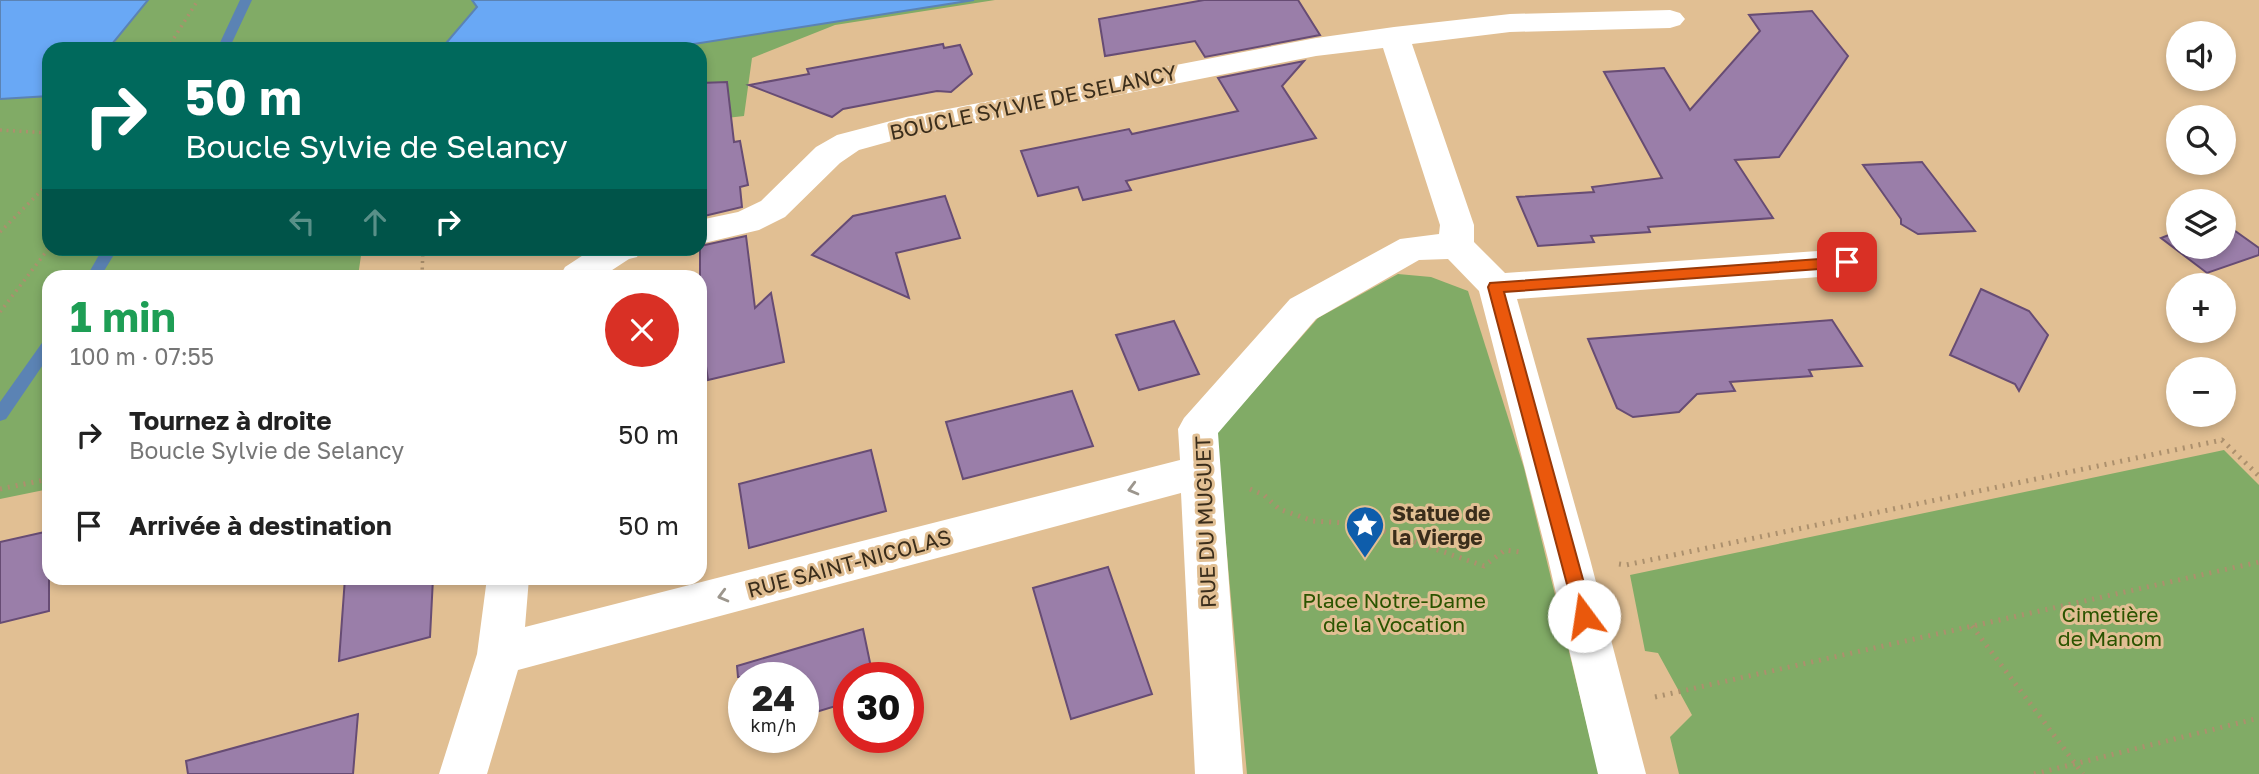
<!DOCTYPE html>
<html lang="fr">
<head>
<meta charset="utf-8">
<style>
	body { margin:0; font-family:"Golos Text",sans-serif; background:#f2f2f2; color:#222; height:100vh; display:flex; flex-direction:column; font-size:26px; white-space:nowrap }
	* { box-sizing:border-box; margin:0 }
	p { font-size:23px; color:#767676 }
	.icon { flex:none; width:38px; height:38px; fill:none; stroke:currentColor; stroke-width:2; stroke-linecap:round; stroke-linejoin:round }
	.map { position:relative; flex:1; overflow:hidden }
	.drawer { position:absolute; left:42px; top:270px; width:665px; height:315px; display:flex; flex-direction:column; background:#fff; border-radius:21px; box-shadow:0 4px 10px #0003 }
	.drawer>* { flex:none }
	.top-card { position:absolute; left:42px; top:42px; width:665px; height:214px; border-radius:21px; box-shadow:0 4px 10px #0003; background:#00695c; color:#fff; overflow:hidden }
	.controls { position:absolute; left:2166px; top:21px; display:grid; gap:14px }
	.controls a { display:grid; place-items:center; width:70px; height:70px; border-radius:50%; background:#fff; box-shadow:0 4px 10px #0003; font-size:35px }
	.speed { position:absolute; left:728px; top:662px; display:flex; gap:14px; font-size:35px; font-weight:700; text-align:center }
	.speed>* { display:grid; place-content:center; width:91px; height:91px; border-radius:50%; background:#fff; box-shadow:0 4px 10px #0003; line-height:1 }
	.speed small { font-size:18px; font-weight:400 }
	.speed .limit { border:10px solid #d22; background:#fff; color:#111 }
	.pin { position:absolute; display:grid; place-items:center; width:60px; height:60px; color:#fff; margin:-30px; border-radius:14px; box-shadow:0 4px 10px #0006 }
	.me { position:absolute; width:77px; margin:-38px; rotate:346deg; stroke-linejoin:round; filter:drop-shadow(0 0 5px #0008) }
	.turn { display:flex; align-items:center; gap:24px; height:147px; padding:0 28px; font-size:32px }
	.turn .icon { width:91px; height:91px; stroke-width:2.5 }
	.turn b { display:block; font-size:49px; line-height:60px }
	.lanes { display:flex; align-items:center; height:66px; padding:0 28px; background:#0003; justify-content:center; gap:35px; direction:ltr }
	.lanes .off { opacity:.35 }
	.round { display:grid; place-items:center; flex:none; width:74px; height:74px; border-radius:37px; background:#f2f2f2 }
	.summary { display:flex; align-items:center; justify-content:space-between; height:119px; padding:0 28px }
	h1 { font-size:42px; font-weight:700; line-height:52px; color:#1e9e55 }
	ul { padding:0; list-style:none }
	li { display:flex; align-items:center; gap:21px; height:91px; padding:0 28px }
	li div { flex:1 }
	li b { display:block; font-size:26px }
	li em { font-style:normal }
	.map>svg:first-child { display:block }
	.green { fill:#81ab66 }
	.water { fill:#69a8f5; stroke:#5b83b4; stroke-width:2 }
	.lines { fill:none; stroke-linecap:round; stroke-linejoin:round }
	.stream { fill:#5b83b4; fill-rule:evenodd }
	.building { fill:#9a7ea9; stroke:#674c74; stroke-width:2 }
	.path-far1 { stroke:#ac906d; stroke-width:3.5; stroke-dasharray:2 4.5; stroke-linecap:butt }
	.path { stroke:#ac906d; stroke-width:5; stroke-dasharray:2 6; stroke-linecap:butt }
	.minor { fill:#fff; fill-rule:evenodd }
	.oneway { stroke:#9c968d }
	.route { fill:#ea580c; stroke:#983908; stroke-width:2 }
	.labels { text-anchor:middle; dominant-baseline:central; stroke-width:6; stroke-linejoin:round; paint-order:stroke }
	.street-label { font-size:21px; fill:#3a2d1b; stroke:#e1bf93 }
	.poi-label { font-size:21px; font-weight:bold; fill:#3a2d1b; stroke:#e1bf93; text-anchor:start }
	.park-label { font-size:21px; fill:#2b5400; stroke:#e1bf93 }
</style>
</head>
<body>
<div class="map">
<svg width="2259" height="774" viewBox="0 0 2259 774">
	<rect width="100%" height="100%" fill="#e1bf93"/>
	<g class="green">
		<polygon points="0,0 995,0 835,25 752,58 744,116 700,121 700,49 49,49 49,248 362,249 358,276 49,276 49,489 0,499"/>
		<polygon points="1398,274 1431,277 1468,291 1524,468 1599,774 1247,774 1216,434 1318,318"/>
		<polygon points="2224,450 2259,485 2259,774 1679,774 1670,737 1692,715 1658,653 1645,651 1630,575"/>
	</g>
	<g class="water">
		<polygon points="0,0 148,0 108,49 49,49 49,96 0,99"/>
		<polygon points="472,0 974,0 662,49 441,49 477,7"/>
	</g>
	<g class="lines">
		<g class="stream">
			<polygon points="240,0 252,0 229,49 217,49"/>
			<polygon points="103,248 118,248 101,276 87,276"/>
			<polygon points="49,338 49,356 6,419 0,421 0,402 44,340"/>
		</g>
	</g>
	<g class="building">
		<polygon points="1204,0 1298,0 1320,35 1205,57 1195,41 1105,56 1099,19"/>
		<polygon points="1812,11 1848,56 1779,157 1735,160 1773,218 1648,227 1650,232 1591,236 1594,242 1538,246 1517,197 1594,192 1592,187 1662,178 1604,72 1664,68 1690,110 1760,31 1749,15"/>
		<polygon points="943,44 944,48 960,45 972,74 951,92 937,91 843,109 832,117 749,85 809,74 807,69"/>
		<polygon points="1304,61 1282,86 1316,138 1126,181 1131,190 1083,200 1078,187 1038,196 1021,151 1129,129 1132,134 1238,111 1218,78"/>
		<polygon points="727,82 734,142 740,141 748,185 740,187 742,207 700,217 700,83"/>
		<polygon points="1922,162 1975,231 1918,234 1901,224 1901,219 1863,165"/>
		<polygon points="945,196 960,238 896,253 909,298 812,255 853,216"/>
		<polygon points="2224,223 2259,248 2259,255 2207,273 2161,238 2179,231 2179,247 2224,247"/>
		<polygon points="746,236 755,308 771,293 784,362 708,380 700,325 700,246"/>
		<polygon points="1981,289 2029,311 2048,335 2019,391 2015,384 1950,355"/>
		<polygon points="1832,320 1862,366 1809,370 1812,376 1730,382 1735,391 1697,394 1679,412 1633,417 1617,408 1588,339"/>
		<polygon points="1174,321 1199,374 1139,390 1116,335"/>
		<polygon points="1072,391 1093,446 963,479 946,422"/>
		<polygon points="871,450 886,511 749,548 739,484"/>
		<polygon points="49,531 49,611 0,623 0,542"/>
		<polygon points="1108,567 1152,694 1071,719 1033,588"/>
		<polygon points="345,578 433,578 430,637 339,661"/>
		<polygon points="863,629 873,677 849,677 849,702 803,716 803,677 738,677 737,666"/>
		<polygon points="358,714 353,774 188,774 186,761"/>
	</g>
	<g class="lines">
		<g class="path-far1">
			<polyline points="167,49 198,0"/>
			<polyline points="0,130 49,133"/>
			<polyline points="0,232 49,183"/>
			<polyline points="422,276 423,248"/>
			<polyline points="0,312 49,248"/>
		</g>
		<g class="path">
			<polyline points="0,489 49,479"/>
			<polyline points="1250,489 1264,495 1279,509 1313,521 1363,524 1484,566 1505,550 1520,552"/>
			<polyline points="1619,564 1626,565 2222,440 2259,476"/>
			<polyline points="1972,626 2083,774"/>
			<polyline points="1655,697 2259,562"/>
			<polyline points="2034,774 2259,718"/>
		</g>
		<g class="minor">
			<polygon points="1670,10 1680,13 1685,19 1680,25 1670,28 1510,32 1412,44 1474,225 1474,242 1505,273 1847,249 1859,253 1865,262 1859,271 1847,275 1517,299 1590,559 1646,774 1598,774 1548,559 1479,291 1448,259 1419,260 1316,319 1218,433 1243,774 1195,774 1181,493 518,670 487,774 439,774 477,654 487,578 529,578 525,627 1180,460 1178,429 1184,418 1290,299 1400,239 1439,234 1440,225 1383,48 1316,56 906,137 859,150 840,163 785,217 759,230 700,244 700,220 738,212 761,201 816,147 837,135 906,117 1316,38 1394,27 1510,14"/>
			<polygon points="594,248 642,248 637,257 629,259 603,276 560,276 565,267"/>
		</g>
	</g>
	<defs><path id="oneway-chevron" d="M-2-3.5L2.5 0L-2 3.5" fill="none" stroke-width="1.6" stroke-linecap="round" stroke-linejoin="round" transform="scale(1.75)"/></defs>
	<g class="oneway">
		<use href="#oneway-chevron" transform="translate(1133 489) rotate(165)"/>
		<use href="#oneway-chevron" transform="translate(723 596) rotate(165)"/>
	</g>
	<polygon class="route" points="1847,257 1855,262 1847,267 1504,292 1593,616 1590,622 1584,624 1577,622 1488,287 1490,283"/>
	<defs>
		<g id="sight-pin" transform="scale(2.0125)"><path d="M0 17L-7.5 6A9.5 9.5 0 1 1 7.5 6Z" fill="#0e5dab" stroke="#e1bf93"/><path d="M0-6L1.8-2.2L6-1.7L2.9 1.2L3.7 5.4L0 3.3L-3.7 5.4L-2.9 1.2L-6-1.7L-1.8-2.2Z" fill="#fff"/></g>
	</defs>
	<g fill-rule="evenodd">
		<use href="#sight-pin" x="1365" y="525"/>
	</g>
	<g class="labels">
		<g class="street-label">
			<text transform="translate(1033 102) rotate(-12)">BOUCLE SYLVIE DE SELANCY</text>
			<text transform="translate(1205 522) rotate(-92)">RUE DU MUGUET</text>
			<text transform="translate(849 563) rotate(-15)">RUE SAINT-NICOLAS</text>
		</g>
		<g class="poi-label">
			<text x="1392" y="513">Statue de<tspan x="1392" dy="24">la Vierge</tspan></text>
		</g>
		<g class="park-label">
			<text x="1394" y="600">Place Notre-Dame<tspan x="1394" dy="24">de la Vocation</tspan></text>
			<text x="2110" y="614">Cimetière<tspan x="2110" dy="24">de Manom</tspan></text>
		</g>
	</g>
</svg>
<div class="controls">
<a><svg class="icon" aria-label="sound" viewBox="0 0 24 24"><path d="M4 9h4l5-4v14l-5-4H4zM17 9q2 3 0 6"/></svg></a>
<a><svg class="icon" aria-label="search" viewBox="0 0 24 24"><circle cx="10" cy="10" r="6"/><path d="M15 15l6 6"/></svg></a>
<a><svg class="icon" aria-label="layers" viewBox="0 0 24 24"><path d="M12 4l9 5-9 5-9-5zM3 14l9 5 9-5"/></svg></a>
<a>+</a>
<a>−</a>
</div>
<div class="speed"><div>24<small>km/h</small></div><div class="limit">30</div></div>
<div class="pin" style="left:1847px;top:262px;background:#d93025"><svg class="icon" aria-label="arrive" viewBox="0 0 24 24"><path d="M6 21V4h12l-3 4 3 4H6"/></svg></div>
<svg class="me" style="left:1584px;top:616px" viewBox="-20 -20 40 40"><circle r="19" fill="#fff"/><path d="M0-13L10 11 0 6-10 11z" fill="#ea580c"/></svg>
<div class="top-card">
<div class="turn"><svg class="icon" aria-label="right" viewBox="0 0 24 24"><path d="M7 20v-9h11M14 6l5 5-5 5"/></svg><div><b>50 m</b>Boucle Sylvie de Selancy</div></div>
<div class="lanes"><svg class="icon off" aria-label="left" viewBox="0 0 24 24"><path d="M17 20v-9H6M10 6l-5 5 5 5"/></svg><svg class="icon off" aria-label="ahead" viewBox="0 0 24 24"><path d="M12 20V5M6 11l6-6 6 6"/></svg><svg class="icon" aria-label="right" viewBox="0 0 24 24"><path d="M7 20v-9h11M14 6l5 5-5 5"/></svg></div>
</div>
<section class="drawer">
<div class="summary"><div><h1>1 min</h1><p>100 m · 07:55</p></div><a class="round" style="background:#d93025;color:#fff"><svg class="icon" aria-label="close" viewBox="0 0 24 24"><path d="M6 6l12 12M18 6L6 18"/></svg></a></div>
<ul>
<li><svg class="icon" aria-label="right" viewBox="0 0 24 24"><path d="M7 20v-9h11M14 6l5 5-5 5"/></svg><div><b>Tournez à droite</b><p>Boucle Sylvie de Selancy</p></div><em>50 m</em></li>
<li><svg class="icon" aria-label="arrive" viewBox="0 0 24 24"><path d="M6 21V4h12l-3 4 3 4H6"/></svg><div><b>Arrivée à destination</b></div><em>50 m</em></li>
</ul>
</section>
</div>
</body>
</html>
